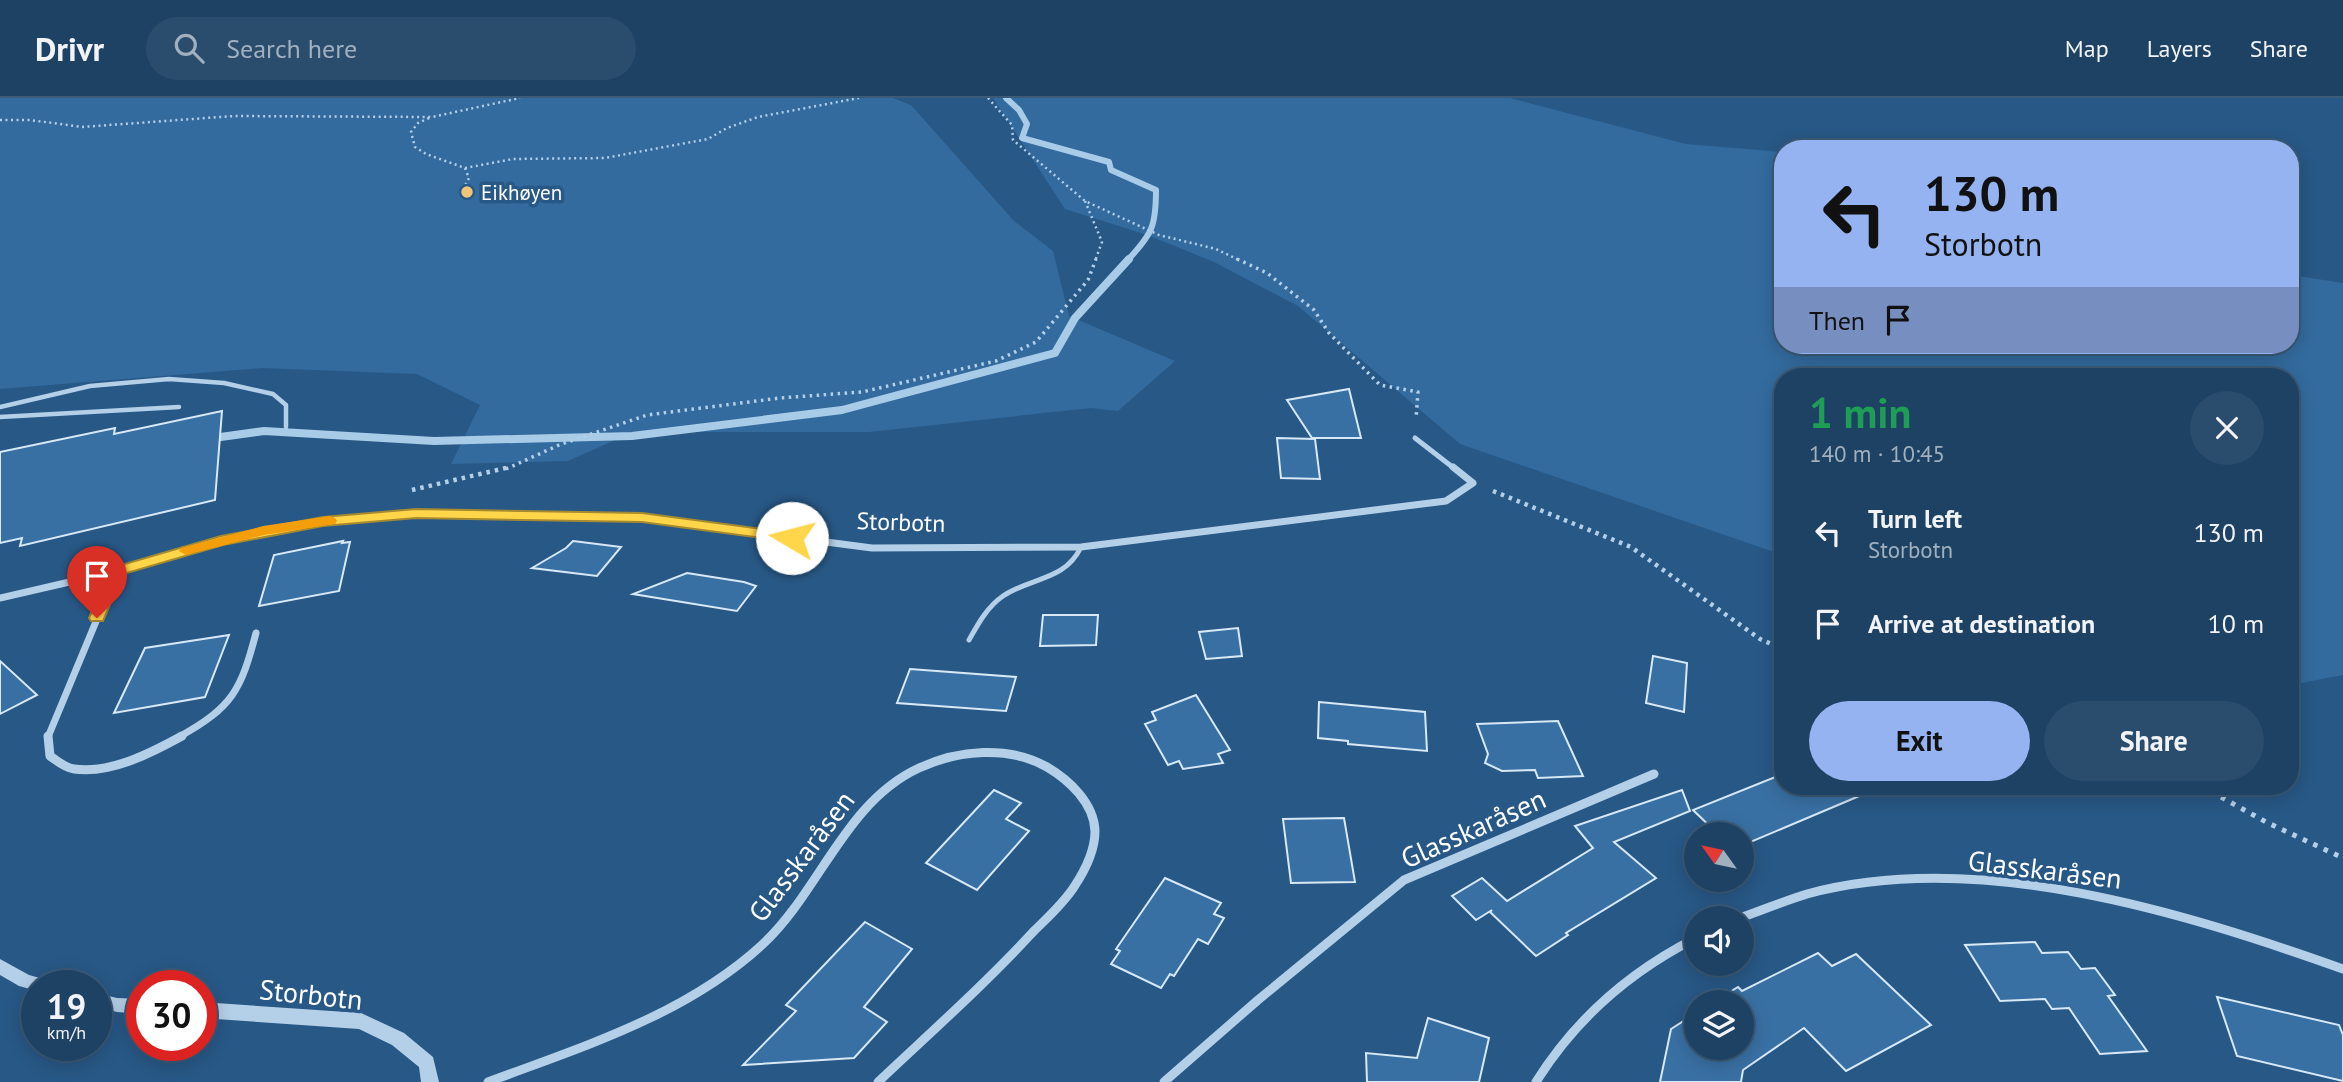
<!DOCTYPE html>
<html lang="en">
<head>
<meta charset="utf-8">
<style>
	body { margin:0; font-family:"PT Sans",sans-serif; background:#2b4d6d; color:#f1f3f6; height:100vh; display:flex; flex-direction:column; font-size:26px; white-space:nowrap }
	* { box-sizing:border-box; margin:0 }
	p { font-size:23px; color:#a1b0bf }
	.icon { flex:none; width:38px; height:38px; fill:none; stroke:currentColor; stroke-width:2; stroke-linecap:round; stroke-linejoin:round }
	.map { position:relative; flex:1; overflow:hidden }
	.drawer { position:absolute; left:1774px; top:270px; width:525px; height:427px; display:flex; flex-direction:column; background:#1e4264; border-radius:28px; box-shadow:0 4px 18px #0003,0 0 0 2px #3c5b78 }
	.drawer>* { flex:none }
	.guide { position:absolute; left:1774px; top:42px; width:525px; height:214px; border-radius:28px; box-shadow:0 4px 18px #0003,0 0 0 2px #3c5b78; background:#95b2f1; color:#111; overflow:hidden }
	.needle { width:46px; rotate:303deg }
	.tools { position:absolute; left:1684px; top:724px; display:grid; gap:14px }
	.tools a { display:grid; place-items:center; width:70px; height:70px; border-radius:50%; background:#1e4264; box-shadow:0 4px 18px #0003,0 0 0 2px #3c5b78; font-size:35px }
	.speed { position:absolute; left:21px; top:872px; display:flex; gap:14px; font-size:35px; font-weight:700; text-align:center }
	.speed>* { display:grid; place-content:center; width:91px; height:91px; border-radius:50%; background:#1e4264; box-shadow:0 4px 18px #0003,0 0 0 2px #3c5b78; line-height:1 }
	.speed small { font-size:18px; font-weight:400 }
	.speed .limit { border:10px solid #d22; background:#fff; color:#111 }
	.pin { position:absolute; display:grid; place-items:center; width:60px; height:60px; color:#fff; margin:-72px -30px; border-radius:50% 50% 50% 0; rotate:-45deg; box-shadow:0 0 7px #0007 }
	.pin .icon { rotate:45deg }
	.me { position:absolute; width:77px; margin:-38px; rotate:278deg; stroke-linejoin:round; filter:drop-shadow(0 0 5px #0008) }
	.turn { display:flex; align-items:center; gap:24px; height:147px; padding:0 35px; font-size:32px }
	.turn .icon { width:91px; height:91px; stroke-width:2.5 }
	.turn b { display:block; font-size:49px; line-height:60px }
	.then { display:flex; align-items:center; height:66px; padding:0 35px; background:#0003; gap:14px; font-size:26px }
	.round { display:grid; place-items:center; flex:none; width:74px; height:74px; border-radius:37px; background:#2b4d6d }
	.summary { display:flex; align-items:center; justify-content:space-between; height:119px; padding:0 35px }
	h1 { font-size:42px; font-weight:700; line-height:52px; color:#1e9e55 }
	.button { display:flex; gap:14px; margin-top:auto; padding:14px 35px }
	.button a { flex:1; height:80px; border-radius:42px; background:#95b2f1; color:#111; font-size:28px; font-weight:700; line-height:80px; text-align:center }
	.button a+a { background:#2b4d6d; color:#f1f3f6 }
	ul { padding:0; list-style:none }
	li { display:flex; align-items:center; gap:21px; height:91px; padding:0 35px }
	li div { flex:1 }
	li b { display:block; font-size:26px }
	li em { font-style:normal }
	header { display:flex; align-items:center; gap:42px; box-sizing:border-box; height:98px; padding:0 35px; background:#1e4264; border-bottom:2px solid #3c5b78 }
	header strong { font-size:33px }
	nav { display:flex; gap:38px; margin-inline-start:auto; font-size:24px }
	.search { width:490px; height:63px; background:#2b4d6d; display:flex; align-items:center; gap:18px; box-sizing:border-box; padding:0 24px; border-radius:38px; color:#a1b0bf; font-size:26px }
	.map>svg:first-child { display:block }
	.green { fill:#336b9e }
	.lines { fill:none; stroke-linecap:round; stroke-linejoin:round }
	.stream-far1 { stroke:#a8cbe8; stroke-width:6 }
	.stream { stroke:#a8cbe8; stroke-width:8 }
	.building { fill:#3970a3; stroke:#d7e8f6; stroke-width:2 }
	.path-far3 { stroke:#b4cfe8; stroke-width:2.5; stroke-dasharray:2 3.5; stroke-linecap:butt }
	.path-far2 { stroke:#b4cfe8; stroke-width:3.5; stroke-dasharray:2.5 4.5; stroke-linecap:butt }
	.path-far1 { stroke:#b4cfe8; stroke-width:4.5; stroke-dasharray:3.5 5; stroke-linecap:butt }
	.path { stroke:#b4cfe8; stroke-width:5; stroke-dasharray:4.5 7; stroke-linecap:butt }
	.service-far1 { stroke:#b4cfe8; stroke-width:4.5 }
	.service { stroke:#b4cfe8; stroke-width:5 }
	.minor-far2 { stroke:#b4cfe8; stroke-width:5 }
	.minor-far1 { stroke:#b4cfe8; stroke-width:7 }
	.minor { stroke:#b4cfe8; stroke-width:9 }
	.tertiary { fill:#b4cfe8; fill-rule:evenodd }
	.route { fill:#ffd54a; stroke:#a68a30; stroke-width:2 }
	.slow { fill:#f59e0b }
	.poi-dot { fill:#efc57a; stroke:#285886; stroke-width:2.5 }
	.labels { text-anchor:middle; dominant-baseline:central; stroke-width:7; stroke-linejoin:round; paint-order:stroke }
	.far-poi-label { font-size:21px; fill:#fff; stroke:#285886; text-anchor:start }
	.street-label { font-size:24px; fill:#fff; stroke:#285886 }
	.near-street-label { font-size:28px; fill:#fff; stroke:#285886 }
</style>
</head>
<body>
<header>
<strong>Drivr</strong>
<div class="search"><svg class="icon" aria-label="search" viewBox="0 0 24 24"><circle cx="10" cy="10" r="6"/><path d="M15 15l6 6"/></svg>Search here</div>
<nav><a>Map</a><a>Layers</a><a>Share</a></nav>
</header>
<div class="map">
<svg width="2343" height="984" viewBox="0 0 2343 984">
	<rect width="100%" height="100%" fill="#285886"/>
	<g class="green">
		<polygon points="0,0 893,0 911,7 1014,123 1053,153 1069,218 1175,263 1118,313 1091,310 869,334 633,334 568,363 451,366 480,307 417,276 262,270 0,291"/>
		<polygon points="993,0 1510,0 1686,46 1783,54 1783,247 2291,247 2291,177 2343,185 2343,577 2291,587 2291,278 1783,278 1783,457 1460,346 1298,208 1214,164 1150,138 1065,111"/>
	</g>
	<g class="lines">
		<path class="stream-far1" d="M 1006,0 L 1019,12 L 1027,26 L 1022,40 L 1109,64 L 1111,72 L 1156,92 C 1156,129 1152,136 1127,163"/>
		<polyline class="stream" points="206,341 264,333 434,343 632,338 842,312 1055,255 1075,220 1129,161"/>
	</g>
	<g class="building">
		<polygon points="1349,291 1361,340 1312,340 1287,302"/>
		<polygon points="222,313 215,402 20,448 22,440 0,445 0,354 115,330 114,336"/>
		<polygon points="1277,340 1315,341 1320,381 1281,380"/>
		<polygon points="343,443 342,445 350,444 339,493 259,508 274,457"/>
		<polygon points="573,443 621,449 597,478 532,470 566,450"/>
		<polygon points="687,475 744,484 756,488 737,513 633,496"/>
		<polygon points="1043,517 1098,517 1096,547 1040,548"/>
		<polygon points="1238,530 1242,558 1206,561 1199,534"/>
		<polygon points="229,537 205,599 114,615 145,550"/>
		<polygon points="1653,558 1687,565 1684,614 1646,605"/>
		<polygon points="0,563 37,597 0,616"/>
		<polygon points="910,571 1016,579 1006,613 897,605"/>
		<polygon points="1196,597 1230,652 1218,656 1223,665 1183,671 1179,663 1168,667 1145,626 1156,622 1152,614"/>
		<polygon points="1319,604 1425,614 1427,653 1348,646 1348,643 1318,640"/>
		<polygon points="1558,623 1583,678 1538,680 1535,672 1502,673 1485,665 1488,656 1477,626"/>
		<polygon points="1783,676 1783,688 1883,688 1741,748 1741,737 1719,737 1693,712"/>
		<polygon points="994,692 1021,705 1006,721 1029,733 977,792 926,765"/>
		<polygon points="1682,692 1690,713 1614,744 1656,780 1566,835 1568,837 1536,858 1490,814 1492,812 1476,822 1452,798 1482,780 1507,803 1593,750 1575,728"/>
		<polygon points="1344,720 1355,784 1291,785 1283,721"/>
		<polygon points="1165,780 1221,805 1214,816 1224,820 1208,846 1198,841 1174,878 1170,876 1161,890 1111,866 1120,853 1116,851"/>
		<polygon points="865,824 912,851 864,909 887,924 854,960 743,967 796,913 786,907"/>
		<polygon points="2035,844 2042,855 2068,854 2081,871 2095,870 2115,897 2108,898 2147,953 2100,956 2069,910 2052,911 2045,901 2000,903 1965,847"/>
		<polygon points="1818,855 1832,868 1856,856 1931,927 1846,973 1804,930 1743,972 1741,984 1660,984 1671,931 1696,915 1696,950 1741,950 1741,905 1712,905 1738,889 1742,893"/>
		<polygon points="2217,899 2339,927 2343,937 2343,983 2237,958"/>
		<polygon points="1428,920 1489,940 1479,984 1367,984 1366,955 1417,960"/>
	</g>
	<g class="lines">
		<g class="path-far3">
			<polyline points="988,0 1012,27 1013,42 1085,103 1159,137 1216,151 1241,163"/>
			<polyline points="429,20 418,25 411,34 415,49 426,56 465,70 469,80 460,98"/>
			<polyline points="0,22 30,22 82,29 234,18 432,19 520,0"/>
			<polyline points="465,70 513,61 605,60 708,41 727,30 758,19 859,0"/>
			<polyline points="1085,103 1102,144 1095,163"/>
		</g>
		<g class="path-far2">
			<polyline points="1237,161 1267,175 1314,212 1329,235 1380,287 1418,294 1416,321"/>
			<polyline points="506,371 559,347 647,317 780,300 862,294 996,263 1036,244 1088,182 1096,161"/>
		</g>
		<g class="path-far1">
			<polyline points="412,392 510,369"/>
			<polyline points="1493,393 1631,449 1760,541 1783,551"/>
		</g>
		<polyline class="path" points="2201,688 2266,724 2343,760"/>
		<g class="service-far1">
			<polyline points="0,309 90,288 169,281 224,285 273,296 286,307 286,329"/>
			<polyline points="0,319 179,309"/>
		</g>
		<path class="service" d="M 969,542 C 978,526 987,509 1003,498 C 1031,479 1065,483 1081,449"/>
		<polyline class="minor-far2" points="1415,340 1455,371"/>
		<g class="minor-far1">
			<polyline points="0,500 117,473 263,433 323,423 416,416 642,420 872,450 1081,449 1446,403 1473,385 1453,369"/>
			<polyline points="48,639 117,473"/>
			<path d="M 179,639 C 233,609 241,592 256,535"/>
		</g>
		<g class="minor">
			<path d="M 48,638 L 50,658 C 57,663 65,670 74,671 C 111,676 151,655 182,638"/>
			<path d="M 1737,821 C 1760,813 1784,803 1807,796 C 1977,750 2183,814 2343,871"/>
			<path d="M 488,984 C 584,948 686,917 763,846 C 820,793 845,704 919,670 C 958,652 1008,647 1047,669 C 1069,682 1094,705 1095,733 C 1095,752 1084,774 1074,789 C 1063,806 1047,820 1033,834 C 984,887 930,935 878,984"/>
			<polyline points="1164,984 1258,902 1404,782 1654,676"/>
			<path d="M 1536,984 C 1576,920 1629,874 1696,840"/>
		</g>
		<g class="tertiary">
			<polygon points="0,861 29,877 47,882 49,887 37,887 37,893 19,888 0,877"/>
			<polygon points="96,895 117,900 142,901 142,916 117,914 96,909"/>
			<polygon points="201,904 361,915 404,935 433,959 439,984 421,984 419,969 392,947 359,931 201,920"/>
		</g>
	</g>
	<polygon class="route" points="416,411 642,415 792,435 800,440 792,444 642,424 416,420 323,428 223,447 123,476 103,523 91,523 89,520 111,470 221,438 323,419"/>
	<polygon class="slow" points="330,418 335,420 337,423 335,426 264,437 186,457 179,453 181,450 263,428"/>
	<circle class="poi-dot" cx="467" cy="94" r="7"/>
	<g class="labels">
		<g class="far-poi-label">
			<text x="481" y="94">Eikhøyen</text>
		</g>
		<g class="street-label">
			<text transform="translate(901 424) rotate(2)">Storbotn</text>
		</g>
		<g class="near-street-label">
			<text transform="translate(1473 730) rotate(-24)">Glasskaråsen</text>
			<text transform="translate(801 758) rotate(-53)">Glasskaråsen</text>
			<text transform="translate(2045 771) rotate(7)">Glasskaråsen</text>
			<text transform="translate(311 896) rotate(6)">Storbotn</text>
		</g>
	</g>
</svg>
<div class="tools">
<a><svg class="needle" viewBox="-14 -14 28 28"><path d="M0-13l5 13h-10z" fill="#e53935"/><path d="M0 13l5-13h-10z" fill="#a1b0bf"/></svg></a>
<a><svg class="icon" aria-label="sound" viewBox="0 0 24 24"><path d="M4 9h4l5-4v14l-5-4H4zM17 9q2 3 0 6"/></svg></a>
<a><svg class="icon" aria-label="layers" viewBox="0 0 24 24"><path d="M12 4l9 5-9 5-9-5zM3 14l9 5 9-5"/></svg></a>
</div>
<div class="speed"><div>19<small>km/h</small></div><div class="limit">30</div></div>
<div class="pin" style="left:97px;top:520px;background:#d93025"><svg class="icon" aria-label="arrive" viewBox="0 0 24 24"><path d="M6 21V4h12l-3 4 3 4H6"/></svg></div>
<svg class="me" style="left:792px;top:440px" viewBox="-20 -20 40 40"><circle r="19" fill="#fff"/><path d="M0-13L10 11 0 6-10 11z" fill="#ffd54a"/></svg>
<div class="guide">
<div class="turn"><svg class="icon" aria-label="left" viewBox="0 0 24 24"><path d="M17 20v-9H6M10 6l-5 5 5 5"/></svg><div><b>130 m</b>Storbotn</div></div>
<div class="then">Then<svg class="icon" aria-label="arrive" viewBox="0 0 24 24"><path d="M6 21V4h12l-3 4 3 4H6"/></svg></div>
</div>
<section class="drawer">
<div class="summary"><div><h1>1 min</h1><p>140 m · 10:45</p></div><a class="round"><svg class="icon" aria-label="close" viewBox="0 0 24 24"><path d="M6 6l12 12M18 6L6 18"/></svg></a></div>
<ul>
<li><svg class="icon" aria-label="left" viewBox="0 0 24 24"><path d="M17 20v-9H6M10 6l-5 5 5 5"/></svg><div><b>Turn left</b><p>Storbotn</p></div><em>130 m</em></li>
<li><svg class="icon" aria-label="arrive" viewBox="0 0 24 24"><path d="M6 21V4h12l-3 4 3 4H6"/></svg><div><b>Arrive at destination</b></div><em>10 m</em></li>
</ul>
<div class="button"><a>Exit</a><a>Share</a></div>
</section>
</div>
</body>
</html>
